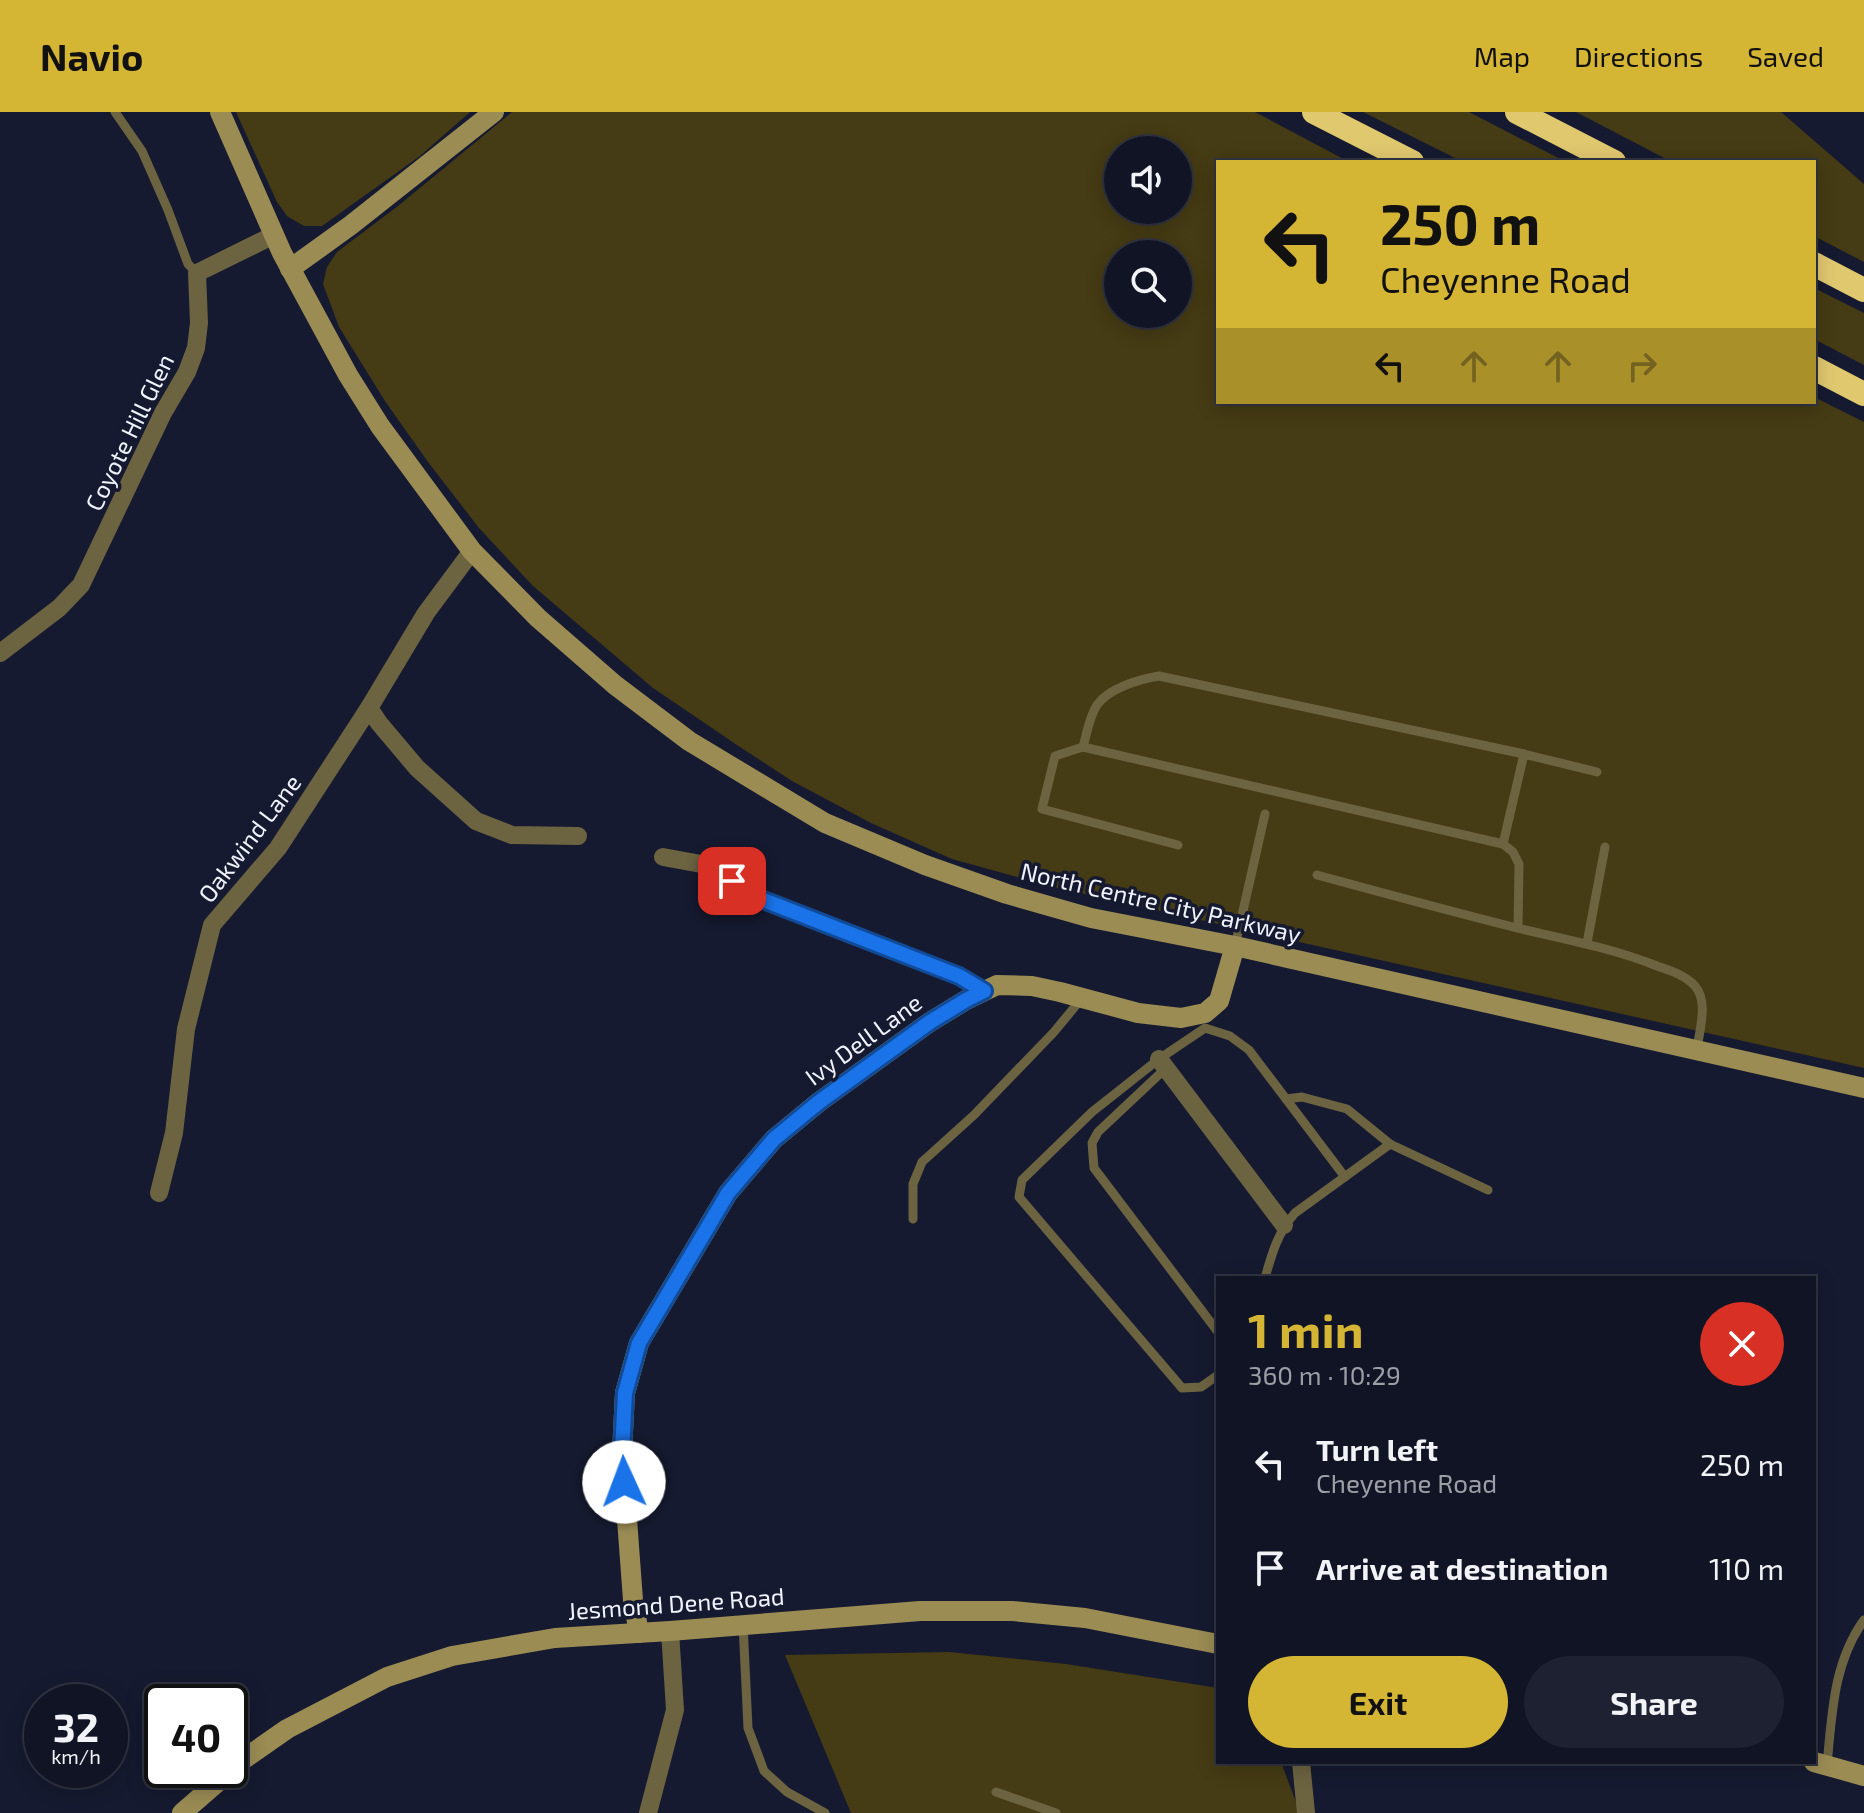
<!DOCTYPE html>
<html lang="en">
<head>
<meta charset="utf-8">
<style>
	body { margin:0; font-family:"Exo 2",sans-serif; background:#1e2131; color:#f1f3f6; height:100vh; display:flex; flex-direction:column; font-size:30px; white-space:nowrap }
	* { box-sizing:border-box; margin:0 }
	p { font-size:26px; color:#9c9ea6 }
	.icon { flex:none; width:44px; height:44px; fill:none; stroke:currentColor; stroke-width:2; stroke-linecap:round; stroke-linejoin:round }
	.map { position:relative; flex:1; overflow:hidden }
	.panel { position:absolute; left:1216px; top:1164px; width:600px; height:488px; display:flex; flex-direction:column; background:#101424; border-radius:0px; box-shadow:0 4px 20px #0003,0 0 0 2px #303341 }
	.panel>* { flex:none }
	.top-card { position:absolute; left:1216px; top:48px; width:600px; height:244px; border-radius:0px; box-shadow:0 4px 20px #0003,0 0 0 2px #303341; background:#d5b534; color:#111; overflow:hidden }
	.controls { position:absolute; left:1104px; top:24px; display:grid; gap:16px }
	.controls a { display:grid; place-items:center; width:88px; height:88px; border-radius:50%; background:#101424; box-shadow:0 4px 20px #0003,0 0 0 2px #303341; font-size:40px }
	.speed { position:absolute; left:24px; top:1572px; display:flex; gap:16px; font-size:40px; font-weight:700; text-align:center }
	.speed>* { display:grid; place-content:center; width:104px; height:104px; border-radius:50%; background:#101424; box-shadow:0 4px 20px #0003,0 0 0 2px #303341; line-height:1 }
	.speed small { font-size:20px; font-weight:400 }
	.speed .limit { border:4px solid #111; border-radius:12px; background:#fff; color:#111 }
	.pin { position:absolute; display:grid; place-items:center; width:68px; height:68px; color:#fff; margin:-34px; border-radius:16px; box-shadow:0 4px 12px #0006 }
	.me { position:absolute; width:88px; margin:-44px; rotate:358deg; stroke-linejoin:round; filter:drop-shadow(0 0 6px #0008) }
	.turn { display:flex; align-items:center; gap:28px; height:168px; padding:0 32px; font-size:36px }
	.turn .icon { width:104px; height:104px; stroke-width:2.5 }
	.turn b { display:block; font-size:56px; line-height:68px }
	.lanes { display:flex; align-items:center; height:76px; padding:0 32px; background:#0003; justify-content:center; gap:40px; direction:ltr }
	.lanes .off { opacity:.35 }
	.round { display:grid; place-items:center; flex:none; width:84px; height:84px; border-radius:42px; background:#1e2131 }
	.overview { display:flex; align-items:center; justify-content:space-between; height:136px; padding:0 32px }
	h1 { font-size:48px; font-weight:700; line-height:60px; color:#d5b534 }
	.cta { display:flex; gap:16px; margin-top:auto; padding:16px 32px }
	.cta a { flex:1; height:92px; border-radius:48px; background:#d5b534; color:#111; font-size:32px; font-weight:700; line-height:92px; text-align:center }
	.cta a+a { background:#1e2131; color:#f1f3f6 }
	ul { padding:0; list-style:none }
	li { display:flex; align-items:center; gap:24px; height:104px; padding:0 32px }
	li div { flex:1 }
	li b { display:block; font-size:30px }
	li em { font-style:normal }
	header { display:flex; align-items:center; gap:48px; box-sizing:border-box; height:112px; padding:0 40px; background:#d5b534; color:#111 }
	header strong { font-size:38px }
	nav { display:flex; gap:44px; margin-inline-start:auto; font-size:28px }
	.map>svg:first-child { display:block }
	.green { fill:#453b14; fill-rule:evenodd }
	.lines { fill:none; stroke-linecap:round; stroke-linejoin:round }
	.lane { stroke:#6c6341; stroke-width:9 }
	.street { stroke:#6c6341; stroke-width:18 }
	.secondary { stroke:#9b8c54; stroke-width:20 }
	.highway { stroke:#e0c86f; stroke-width:24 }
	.route-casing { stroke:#114b97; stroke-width:20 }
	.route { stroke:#1a73e8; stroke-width:14 }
	.labels { text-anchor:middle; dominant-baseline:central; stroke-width:7; stroke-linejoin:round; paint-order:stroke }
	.street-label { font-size:24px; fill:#f0f3fc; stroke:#161a30 }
</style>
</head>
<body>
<header>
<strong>Navio</strong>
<nav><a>Map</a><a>Directions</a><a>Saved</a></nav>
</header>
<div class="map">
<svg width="1864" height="1701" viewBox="0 0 1864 1701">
	<rect width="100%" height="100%" fill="#161a30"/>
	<g class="green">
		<polygon points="236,0 470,0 420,44 322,114 304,114 287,104 277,90"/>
		<path d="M 512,0 L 1255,0 L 1349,50 L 1218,50 L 1218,290 L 1814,290 L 1814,285 L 1864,310 L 1864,956 L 1053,775 L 952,747 L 871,711 L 792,669 L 737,633 L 653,576 L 533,474 L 479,416 L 428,350 L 385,289 L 339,215 L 323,172 L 327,155 L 337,140 L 398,94 ZM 1118,38 L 1178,38 L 1178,98 L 1118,98 ZM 1118,142 L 1178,142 L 1178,202 L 1118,202 Z"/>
		<polygon points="1363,0 1469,0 1566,50 1463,50"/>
		<polygon points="1576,0 1781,0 1864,72 1864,150 1814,124 1814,50 1672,50"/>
		<polygon points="1814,176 1864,201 1864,253 1814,227"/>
		<polygon points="949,1540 1066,1552 1218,1576 1218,1650 1281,1650 1300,1701 851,1701 785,1543"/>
	</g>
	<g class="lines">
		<g class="lane">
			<polyline points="115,0 142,39 168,98 188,152 197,161"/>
			<polyline points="1083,635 1055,644 1042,697 1178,733"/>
			<path d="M 1503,732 L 1083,635 C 1087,621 1089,605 1097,593 C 1109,576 1140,567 1159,564 L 1524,642"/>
			<path d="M 1317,763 C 1383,781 1450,799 1517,816 C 1564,827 1612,836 1657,854 C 1671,859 1685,863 1695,874 C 1709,890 1699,919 1697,938"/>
			<polyline points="1518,816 1519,752 1513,740 1503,732 1524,642 1597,660"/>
			<polyline points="1587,831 1605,735"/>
			<polyline points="1235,834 1265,702"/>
			<polyline points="1166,956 1098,1020 1092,1031 1094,1056 1218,1220"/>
			<polyline points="1286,987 1302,985 1347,997 1390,1032 1488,1078"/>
			<polyline points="913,1107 913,1072 922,1050 974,1003 1054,920 1082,886"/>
			<path d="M 1265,1166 C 1272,1141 1278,1120 1295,1101 L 1390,1032"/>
			<polyline points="1218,1263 1201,1275 1182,1276 1019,1085 1022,1068 1092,1000 1159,947 1205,916 1230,924 1249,938 1345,1065"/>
			<polyline points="743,1512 748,1616 764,1659 787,1680 825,1701"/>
			<path d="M 1827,1653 C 1832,1603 1833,1551 1864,1508"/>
			<polyline points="996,1680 1056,1701"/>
		</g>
		<g class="street">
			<polyline points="0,541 59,496 81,473 163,301 187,260 196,236 199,211 197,161 274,123"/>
			<polyline points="369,596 379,611 417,656 476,709 512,723 578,724"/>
			<polyline points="663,745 712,754 753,784 959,864 984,879"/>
			<polyline points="1159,947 1284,1113"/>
			<polyline points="159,1081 174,1021 186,917 212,813 278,736 369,596 426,501 472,439"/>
			<polyline points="1301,1650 1306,1701"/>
			<polyline points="648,1701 675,1598 670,1519"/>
		</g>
		<g class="secondary">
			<polyline points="220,0 282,141 348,263 380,314 472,439 538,506 615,573 689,629 825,711 925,753 1007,782 1091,806 1235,834 1864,976"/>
			<polyline points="290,157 351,113 494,0"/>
			<polyline points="639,1521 633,1488 622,1340 625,1281 639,1231 728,1081 774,1027 819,990 930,910 966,888 997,873 1032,874 1060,880 1138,901 1181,906 1205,901 1219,889 1235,834"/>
			<polyline points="1814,1650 1864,1664"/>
			<polyline points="182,1701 244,1647 287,1617 387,1565 452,1544 555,1526 670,1519 920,1499 1012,1499 1085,1506 1218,1532"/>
		</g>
		<g class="highway">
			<polyline points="1314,0 1412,50"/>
			<polyline points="1517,0 1614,50"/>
			<polyline points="1814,152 1864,178"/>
			<polyline points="1814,256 1864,282"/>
		</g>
	</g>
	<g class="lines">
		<g class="route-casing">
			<polyline id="route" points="624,1370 622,1340 625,1281 639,1231 728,1081 774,1027 819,990 930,910 966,888 984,879 959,864 753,784 732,769"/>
		</g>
		<use href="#route" class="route"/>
	</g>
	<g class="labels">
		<g class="street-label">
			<text transform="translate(129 320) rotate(-64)">Coyote Hill Glen</text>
			<text transform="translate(249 726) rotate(-53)">Oakwind Lane</text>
			<text transform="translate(1161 790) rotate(13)">North Centre City Parkway</text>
			<text transform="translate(863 927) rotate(-36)">Ivy Dell Lane</text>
			<text transform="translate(676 1491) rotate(-4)">Jesmond Dene Road</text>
		</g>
	</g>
</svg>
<div class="controls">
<a><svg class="icon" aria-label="sound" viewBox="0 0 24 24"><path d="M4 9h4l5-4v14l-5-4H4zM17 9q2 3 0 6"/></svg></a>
<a><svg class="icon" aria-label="search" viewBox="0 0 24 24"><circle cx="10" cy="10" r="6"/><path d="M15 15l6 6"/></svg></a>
</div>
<div class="speed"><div>32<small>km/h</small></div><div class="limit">40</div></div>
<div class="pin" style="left:732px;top:769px;background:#d93025"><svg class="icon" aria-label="arrive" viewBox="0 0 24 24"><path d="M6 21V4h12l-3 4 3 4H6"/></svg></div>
<svg class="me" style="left:624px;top:1370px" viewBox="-20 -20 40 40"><circle r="19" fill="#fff"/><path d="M0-13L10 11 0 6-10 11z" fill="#1a73e8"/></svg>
<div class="top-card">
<div class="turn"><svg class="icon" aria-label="left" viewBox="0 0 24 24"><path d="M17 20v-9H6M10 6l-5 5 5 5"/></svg><div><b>250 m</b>Cheyenne Road</div></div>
<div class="lanes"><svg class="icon" aria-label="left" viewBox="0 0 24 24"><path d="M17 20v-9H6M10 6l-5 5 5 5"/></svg><svg class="icon off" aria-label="ahead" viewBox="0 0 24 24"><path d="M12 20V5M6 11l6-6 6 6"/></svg><svg class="icon off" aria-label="ahead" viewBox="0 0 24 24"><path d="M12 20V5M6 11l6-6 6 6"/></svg><svg class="icon off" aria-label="right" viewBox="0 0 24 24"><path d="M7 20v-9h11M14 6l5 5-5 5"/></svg></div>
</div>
<section class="panel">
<div class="overview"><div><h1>1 min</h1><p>360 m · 10:29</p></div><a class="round" style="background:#d93025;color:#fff"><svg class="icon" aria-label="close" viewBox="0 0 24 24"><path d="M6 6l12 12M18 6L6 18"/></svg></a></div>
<ul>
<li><svg class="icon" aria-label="left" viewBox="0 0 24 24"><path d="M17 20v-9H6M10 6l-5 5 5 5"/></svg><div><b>Turn left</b><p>Cheyenne Road</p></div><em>250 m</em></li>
<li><svg class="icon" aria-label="arrive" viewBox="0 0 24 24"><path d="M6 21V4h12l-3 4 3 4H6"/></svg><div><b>Arrive at destination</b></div><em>110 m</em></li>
</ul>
<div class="cta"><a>Exit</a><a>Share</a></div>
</section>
</div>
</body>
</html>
